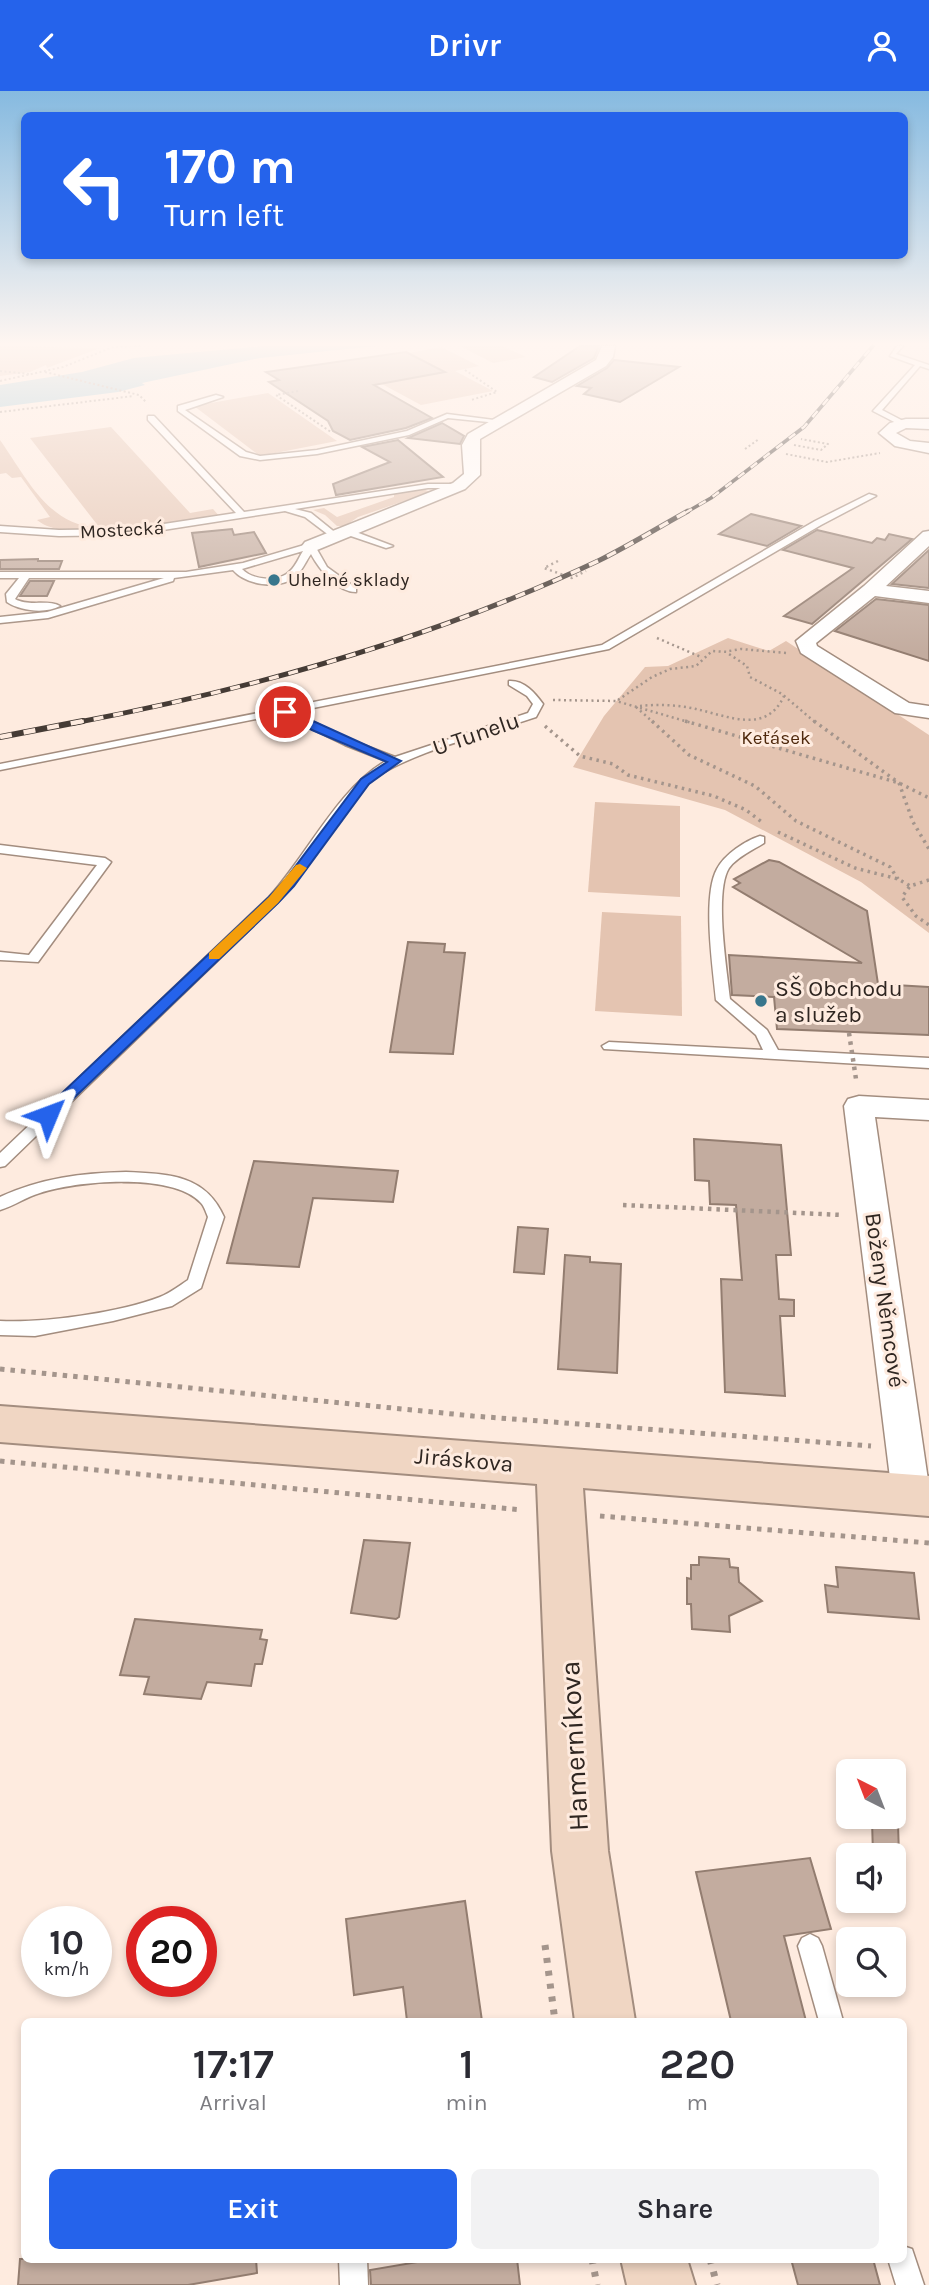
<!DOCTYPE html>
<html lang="en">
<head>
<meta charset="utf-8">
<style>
	body { margin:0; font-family:Karla,sans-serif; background:#f2f2f3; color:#2b2b33; height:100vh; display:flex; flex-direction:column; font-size:26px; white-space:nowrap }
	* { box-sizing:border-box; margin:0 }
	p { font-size:23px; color:#7c7c81 }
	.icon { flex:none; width:38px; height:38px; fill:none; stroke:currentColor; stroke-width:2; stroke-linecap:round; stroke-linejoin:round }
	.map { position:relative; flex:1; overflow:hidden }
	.sheet { position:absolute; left:21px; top:1927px; width:886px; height:245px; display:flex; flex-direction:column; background:#fff; border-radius:10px; box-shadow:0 4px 10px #0003 }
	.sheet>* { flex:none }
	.guide { position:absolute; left:21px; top:21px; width:887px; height:147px; border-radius:10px; box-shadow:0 4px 10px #0003; background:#2563eb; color:#fff; overflow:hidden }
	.needle { width:46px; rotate:318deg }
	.controls { position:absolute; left:836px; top:1668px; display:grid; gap:14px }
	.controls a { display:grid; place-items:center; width:70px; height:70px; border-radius:10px; background:#fff; box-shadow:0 4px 10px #0003; font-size:35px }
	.speed { position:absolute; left:21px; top:1815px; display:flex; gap:14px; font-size:35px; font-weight:700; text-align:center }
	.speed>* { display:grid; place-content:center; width:91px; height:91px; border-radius:50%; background:#fff; box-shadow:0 4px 10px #0003; line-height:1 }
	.speed small { font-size:18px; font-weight:400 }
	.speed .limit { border:10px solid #d22; background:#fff; color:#111 }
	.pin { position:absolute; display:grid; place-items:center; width:60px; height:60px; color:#fff; margin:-30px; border:4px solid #fff; border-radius:50%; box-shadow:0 2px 7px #0007 }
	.me { position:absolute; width:77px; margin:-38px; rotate:46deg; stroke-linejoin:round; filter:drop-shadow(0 0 5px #0008) }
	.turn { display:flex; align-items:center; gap:24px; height:147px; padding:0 28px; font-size:32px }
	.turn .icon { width:91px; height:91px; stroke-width:2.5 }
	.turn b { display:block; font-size:49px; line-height:60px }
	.eta { display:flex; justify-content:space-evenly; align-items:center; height:119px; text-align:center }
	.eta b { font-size:42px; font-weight:600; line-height:49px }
	.cta { display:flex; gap:14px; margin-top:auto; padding:14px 28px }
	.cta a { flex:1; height:80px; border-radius:10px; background:#2563eb; color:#fff; font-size:28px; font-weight:600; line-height:80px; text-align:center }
	.cta a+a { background:#f2f2f3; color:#2b2b33 }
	header { display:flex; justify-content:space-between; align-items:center; height:91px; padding:0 28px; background:#2563eb; color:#fff; font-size:32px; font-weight:600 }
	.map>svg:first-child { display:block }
	.green { fill:#e4c4b1 }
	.water { fill:#93c3d5 }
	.building { fill:#c3ac9f; stroke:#937d70; stroke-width:2 }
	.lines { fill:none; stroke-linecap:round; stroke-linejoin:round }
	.lane-casing { stroke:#a38d7f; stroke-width:3 }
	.street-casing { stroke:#a38d7f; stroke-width:3 }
	.secondary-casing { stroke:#a38d7f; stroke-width:4 }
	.path-far5 { stroke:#a4958c; stroke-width:2; stroke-dasharray:2 2.5; stroke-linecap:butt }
	.path-far4 { stroke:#a4958c; stroke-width:2.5; stroke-dasharray:2 3.5; stroke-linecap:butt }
	.path-far3 { stroke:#a4958c; stroke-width:3.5; stroke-dasharray:2.5 4.5; stroke-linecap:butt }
	.path-far2 { stroke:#a4958c; stroke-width:4.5; stroke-dasharray:3.5 5; stroke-linecap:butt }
	.path-far1 { stroke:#a4958c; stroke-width:5; stroke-dasharray:4.5 6; stroke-linecap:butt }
	.path { stroke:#a4958c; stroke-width:7; stroke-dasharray:5 8; stroke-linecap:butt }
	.lane { fill:#fff; fill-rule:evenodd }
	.street { fill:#fff; fill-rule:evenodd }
	.secondary { fill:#f0d6c3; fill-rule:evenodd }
	.rail-far2-casing { stroke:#453b35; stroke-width:3.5 }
	.rail-far1-casing { stroke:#453b35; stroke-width:5 }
	.rail-casing { stroke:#453b35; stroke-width:6 }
	.rail-far2 { stroke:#feebdf; stroke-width:2.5; stroke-dasharray:8; stroke-linecap:butt }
	.rail-far1 { stroke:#feebdf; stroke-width:3.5; stroke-dasharray:10; stroke-linecap:butt }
	.rail { stroke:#feebdf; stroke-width:4.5; stroke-dasharray:12; stroke-linecap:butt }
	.path-bridge { stroke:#a4958c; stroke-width:4.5; stroke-dasharray:3.5 5; stroke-linecap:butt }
	.route { fill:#2563eb; stroke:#184099; stroke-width:2 }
	.slow { fill:#f59e0b }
	.poi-dot { fill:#38768c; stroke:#feebdf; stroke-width:2.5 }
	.labels { text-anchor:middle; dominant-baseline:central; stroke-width:6; stroke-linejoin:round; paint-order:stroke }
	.far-street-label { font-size:19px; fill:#2f2621; stroke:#feebdf }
	.far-poi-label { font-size:19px; fill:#2f2621; stroke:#feebdf; text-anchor:start }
	.far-park-label { font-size:19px; fill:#4f290d; stroke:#feebdf }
	.street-label { font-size:23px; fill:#2f2621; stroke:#feebdf }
	.poi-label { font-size:23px; fill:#2f2621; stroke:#feebdf; text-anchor:start }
	.near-street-label { font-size:28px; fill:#2f2621; stroke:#feebdf }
</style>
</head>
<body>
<header><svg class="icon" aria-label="back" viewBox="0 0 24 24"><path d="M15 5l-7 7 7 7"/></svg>Drivr<svg class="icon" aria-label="person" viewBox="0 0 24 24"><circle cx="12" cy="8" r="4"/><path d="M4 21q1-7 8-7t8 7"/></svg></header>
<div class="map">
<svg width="929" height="2194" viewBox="0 0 929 2194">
	<rect width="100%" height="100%" fill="#feebdf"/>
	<g class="green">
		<polygon points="0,255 100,257 47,277 46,274 30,281 0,285"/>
		<polygon points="460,255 503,255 526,266 493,272"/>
		<polygon points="441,256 479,275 455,280 493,300 421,314 382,293 445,281 409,262"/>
		<polygon points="268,302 337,350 260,365 194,315"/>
		<path d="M 111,336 L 190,422 L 213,418 L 220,426 C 181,432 67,455 37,429 L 50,426 L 21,386 L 12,387 L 6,382 L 0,383 L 0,349 C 25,384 49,437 99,436 L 30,347 Z"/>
		<polygon points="423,398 430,401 358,426 345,435 337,435 325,424 313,419 324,417 337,426 394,406 394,402"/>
		<polygon points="728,547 769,560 786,550 929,644 929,842 861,791 725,719 573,676 604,625 645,576 668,575"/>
		<polygon points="595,711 680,715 680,806 588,801"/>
		<polygon points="602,821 681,825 682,925 595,920"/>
	</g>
	<polygon class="water" points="265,255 376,255 260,267 142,292 145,294 118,301 0,316 0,294 82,281 134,267"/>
	<g class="building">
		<polygon points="580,255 599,255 594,267 552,291 534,286"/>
		<polygon points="406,261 445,281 374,294 432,327 406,337 350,349 333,340 328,330 269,291 279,289 266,281"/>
		<polygon points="614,269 679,276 620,311 584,303 591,297 577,295 607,277"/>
		<polygon points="442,332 464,345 460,353 408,347"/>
		<polygon points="398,349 443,386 336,404 333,393 390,371 362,356"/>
		<polygon points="751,423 801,435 767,455 719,443"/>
		<polygon points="232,438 234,444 254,441 266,462 199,476 192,442"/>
		<polygon points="817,439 872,452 877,447 885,449 889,443 912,448 812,533 784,525 853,477 783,459"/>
		<polygon points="929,459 929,497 892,493"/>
		<polygon points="38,468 38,470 62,470 59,478 0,478 0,469"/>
		<polygon points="30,490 54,490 47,505 20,505"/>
		<polygon points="876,508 929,514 929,570 835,540"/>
		<polygon points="769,769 779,771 867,820 878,893 929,896 929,944 777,938 774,906 732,904 729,864 862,872 733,796 740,792 734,788"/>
		<polygon points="408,851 445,853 444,861 465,862 453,963 390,961"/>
		<polygon points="694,1048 781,1054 791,1164 776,1164 779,1208 794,1209 794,1225 780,1225 785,1305 725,1301 721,1188 742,1189 736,1114 710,1113 709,1090 695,1089"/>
		<polygon points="254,1070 398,1080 393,1111 313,1107 299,1176 227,1172"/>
		<polygon points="518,1136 548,1138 544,1183 514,1181"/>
		<polygon points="565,1164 590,1166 590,1171 621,1173 617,1282 558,1278"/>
		<polygon points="364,1449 410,1452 399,1526 396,1528 351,1522"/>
		<polygon points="699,1466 729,1468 730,1476 738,1477 739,1491 762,1510 729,1525 730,1541 692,1538 691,1513 687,1513 687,1487 691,1488 691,1474 699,1474"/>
		<polygon points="836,1476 914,1482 919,1528 828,1521 825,1494 838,1496"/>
		<polygon points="135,1528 262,1539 260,1548 267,1549 262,1573 255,1573 251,1595 207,1591 201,1608 144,1603 149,1586 120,1584"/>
		<polygon points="872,1729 898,1733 899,1764 873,1764"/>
		<polygon points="810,1767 831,1838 784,1845 806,1930 731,1930 696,1781"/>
		<polygon points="465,1810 482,1930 407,1930 403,1896 354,1904 346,1828"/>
		<polygon points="20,2168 256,2168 257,2182 188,2194 18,2194"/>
		<polygon points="435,2168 517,2168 520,2194 371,2194 370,2179"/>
		<polygon points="791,2168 873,2168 880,2194 798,2194"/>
	</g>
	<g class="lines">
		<g class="lane-casing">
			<g id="lane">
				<polygon points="897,255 903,255 896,263 929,274 929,278 920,275 882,319 905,331 902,335 873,320 915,274 890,265"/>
				<polygon points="216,304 223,306 185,319 246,361 260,365 317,359 407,340 447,323 502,330 498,332 448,327 409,344 317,363 260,369 240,365 178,320 178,315"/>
				<polygon points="148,325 154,325 244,421 428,393 459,393 463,395 459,397 428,397 295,418 311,422 337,443 338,445 334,448 305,426 285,420 131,444 59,445 0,441 0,435 59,439 131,438 236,422 148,329"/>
				<path d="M 869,403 L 876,405 L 821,434 L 609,558 L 293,621 L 353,650 L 395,666 L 528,622 L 533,613 L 527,605 L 509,594 L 509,590 C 524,589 535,602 543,613 L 536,626 C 495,640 396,665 368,693 C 334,729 312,775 277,812 L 5,1075 L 0,1076 L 0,1062 L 269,806 C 306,766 339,696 386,670 L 345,654 L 281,623 L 0,679 L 0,673 L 602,554 L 815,430 Z"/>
				<polygon points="342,438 348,438 393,455 386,457 342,442"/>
				<path d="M 311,452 L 315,455 L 327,476 L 356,497 L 356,501 C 337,501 319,478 311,463 C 306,470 302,480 295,486 C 278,499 246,494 233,479 L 174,487 L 173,490 L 48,527 L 0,532 L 0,526 L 47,521 L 164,487 L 29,487 L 15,508 C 29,516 47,508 60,515 C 46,523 20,520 7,511 L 6,503 L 19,487 L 0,487 L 0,481 L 186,481 L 243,472 ZM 303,460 C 299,466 296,475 290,480 C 279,492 252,489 242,478 Z"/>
				<path d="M 760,745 L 764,746 L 764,752 C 753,759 737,766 729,777 C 714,801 727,879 730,908 L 767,939 L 778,959 L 929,967 L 929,977 L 604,958 L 602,955 L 609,951 L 763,959 L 756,944 L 716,909 C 713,877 702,805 717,778 C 725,763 745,750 760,745 Z"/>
				<polygon points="0,754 105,767 111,771 38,871 0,869 0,861 29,864 97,774 0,762"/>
				<path d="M 126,1081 C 168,1083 205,1083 224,1126 L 201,1197 L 172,1215 L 113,1230 L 35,1245 L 0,1244 L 0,1230 C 45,1232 118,1222 160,1206 C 170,1202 179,1195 188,1189 L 208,1126 C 206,1121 204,1115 201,1112 C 173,1081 75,1090 40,1102 C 26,1106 14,1115 0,1119 L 0,1106 C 41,1087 82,1082 126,1081 Z"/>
				<polygon points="810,1843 818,1847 822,1855 843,1930 819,1930 798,1855 802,1847"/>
				<polygon points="903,2155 912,2158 924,2194 896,2194 888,2168 903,2168"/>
				<polygon points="339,2168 367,2168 368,2194 340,2194"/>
			</g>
		</g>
		<g class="street-casing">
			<g id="street">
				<polygon points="602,255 615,255 613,266 606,275 480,348 480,384 465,398 317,459 311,460 302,455 305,451 453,392 464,383 462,354 468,343 596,269"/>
				<polygon points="906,328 929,328 929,338 906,337 896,342 910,350 929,352 929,362 895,355 879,342 890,332"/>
				<polygon points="929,440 929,455 886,495 929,500 929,512 875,505 816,552 817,555 909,612 929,615 929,627 895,622 801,562 796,550 864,495 923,441"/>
				<polygon points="859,1005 929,1009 929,1029 875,1026 929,1396 929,1405 924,1414 911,1419 898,1414 892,1403 844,1015 848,1008"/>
			</g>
		</g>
		<g class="secondary-casing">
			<g id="secondary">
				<polygon points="0,1315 929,1385 929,1425 583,1397 608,1760 635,1930 575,1930 552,1760 537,1393 0,1351"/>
				<polygon points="621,2168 687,2168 695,2194 627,2194"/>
			</g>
		</g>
		<g class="path-far5">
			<polyline points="465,279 497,301 471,309"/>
			<polyline points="0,280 30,283"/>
			<polyline points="45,281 139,304 147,312"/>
			<polyline points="0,290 63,276 113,256 141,255"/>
			<polyline points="298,300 276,304 331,341"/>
			<polyline points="0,321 134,305"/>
			<polyline points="794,354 821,359 828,353 801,348"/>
			<polyline points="745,358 759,348"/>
			<polyline points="786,363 827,371 880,362"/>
		</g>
		<g class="path-far4">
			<polyline points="558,470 544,477 572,487 586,480"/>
			<polyline points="657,547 701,566"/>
			<polyline points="786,562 741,558 729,560 729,563 747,575 750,586 782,603 816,632"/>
			<polyline points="553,609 616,610 692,632"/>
			<polyline points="618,609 652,586 670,578 696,575 712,560 729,561"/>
			<path d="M 640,615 C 658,613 678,614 696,618 C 728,625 766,644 784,605"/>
			<polyline points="636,616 654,632"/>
		</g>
		<g class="path-far3">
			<polyline points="652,630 689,664 755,695 796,730 890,776 898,788"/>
			<polyline points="685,630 899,692 929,707"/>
			<polyline points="814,630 899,692 913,731 929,758"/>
			<polyline points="545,635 580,665 613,673 628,684 714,705 746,719 762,731"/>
			<polyline points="778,741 855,777 898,788 910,795"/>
			<polyline points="929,789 910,795 902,806 916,825 929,834"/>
		</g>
		<polyline class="path-far2" points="623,1114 843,1124"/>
		<g class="path-far1">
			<polyline points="0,1278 473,1325 871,1355"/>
			<polyline points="0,1370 522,1419"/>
			<polyline points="600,1425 929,1452"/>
		</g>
		<g class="path">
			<polyline points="545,1854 555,1930"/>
			<polyline points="592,2168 597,2194"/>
			<polyline points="710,2168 717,2194"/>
		</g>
		<use href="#lane" class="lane"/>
		<use href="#street" class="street"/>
		<use href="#secondary" class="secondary"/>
		<g class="rail-far2-casing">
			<polyline id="rail-far2" points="685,422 711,407 804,336 873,255"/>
		</g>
		<g class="rail-far1-casing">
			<path id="rail-far1" d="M 74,632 C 253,598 435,547 600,469 C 630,454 659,436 688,420"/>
		</g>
		<g class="rail-casing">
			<polyline id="rail" points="0,646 83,630"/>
		</g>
		<use href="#rail-far2" class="rail-far2"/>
		<use href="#rail-far1" class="rail-far1"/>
		<use href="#rail" class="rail"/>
		<polyline class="path-bridge" points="849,942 856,988"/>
	</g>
	<linearGradient id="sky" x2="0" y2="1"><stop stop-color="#86bae0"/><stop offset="0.45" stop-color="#fff6f1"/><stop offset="1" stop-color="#fff6f1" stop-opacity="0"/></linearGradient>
	<rect width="929" height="562" fill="url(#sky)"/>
	<polygon class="route" points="282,619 289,619 401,670 369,693 294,795 278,812 53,1027 43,1027 41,1024 43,1020 269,806 285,789 361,688 387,671 312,639 282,623"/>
	<polygon class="slow" points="300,773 307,777 278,812 219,868 209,868 209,862 269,806 296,774"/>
	<g class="poi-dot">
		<circle cx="274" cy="489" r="7"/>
		<circle cx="761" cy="910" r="7"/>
	</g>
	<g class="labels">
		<g class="far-street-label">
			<text transform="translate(122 439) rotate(-3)">Mostecká</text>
		</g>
		<g class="far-poi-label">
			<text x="288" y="489">Uhelné sklady</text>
		</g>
		<g class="far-park-label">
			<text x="776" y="647">Keťásek</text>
		</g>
		<g class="street-label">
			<text transform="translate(476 643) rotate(-19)">U Tunelu</text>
			<text transform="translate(885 1209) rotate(82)">Boženy Němcové</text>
			<text transform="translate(464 1369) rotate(5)">Jiráskova</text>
		</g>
		<g class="poi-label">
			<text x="775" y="897">SŠ Obchodu<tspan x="775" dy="26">a služeb</tspan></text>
		</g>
		<g class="near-street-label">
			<text transform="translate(574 1655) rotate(-93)">Hamerníkova</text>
		</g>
	</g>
</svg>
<div class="controls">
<a><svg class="needle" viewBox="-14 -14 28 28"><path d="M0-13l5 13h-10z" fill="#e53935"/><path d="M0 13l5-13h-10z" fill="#7c7c81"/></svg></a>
<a><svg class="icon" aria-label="sound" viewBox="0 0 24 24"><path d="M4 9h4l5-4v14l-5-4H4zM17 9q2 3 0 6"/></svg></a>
<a><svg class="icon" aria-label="search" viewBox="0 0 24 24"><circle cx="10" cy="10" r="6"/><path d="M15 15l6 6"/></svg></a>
</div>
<div class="speed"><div>10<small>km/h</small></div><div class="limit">20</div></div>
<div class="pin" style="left:285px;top:621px;background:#d93025"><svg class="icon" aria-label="arrive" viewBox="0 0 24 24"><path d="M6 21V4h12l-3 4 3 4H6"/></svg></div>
<svg class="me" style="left:48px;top:1024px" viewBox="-20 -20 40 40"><path d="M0-17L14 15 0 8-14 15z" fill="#2563eb" stroke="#fff" stroke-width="4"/></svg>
<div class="guide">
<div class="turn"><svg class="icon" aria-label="left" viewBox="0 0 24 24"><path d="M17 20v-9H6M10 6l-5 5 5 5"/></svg><div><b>170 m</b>Turn left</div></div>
</div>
<section class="sheet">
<div class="eta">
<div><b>17:17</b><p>Arrival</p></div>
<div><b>1</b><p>min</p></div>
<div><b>220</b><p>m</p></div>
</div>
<div class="cta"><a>Exit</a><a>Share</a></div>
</section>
</div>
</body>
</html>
